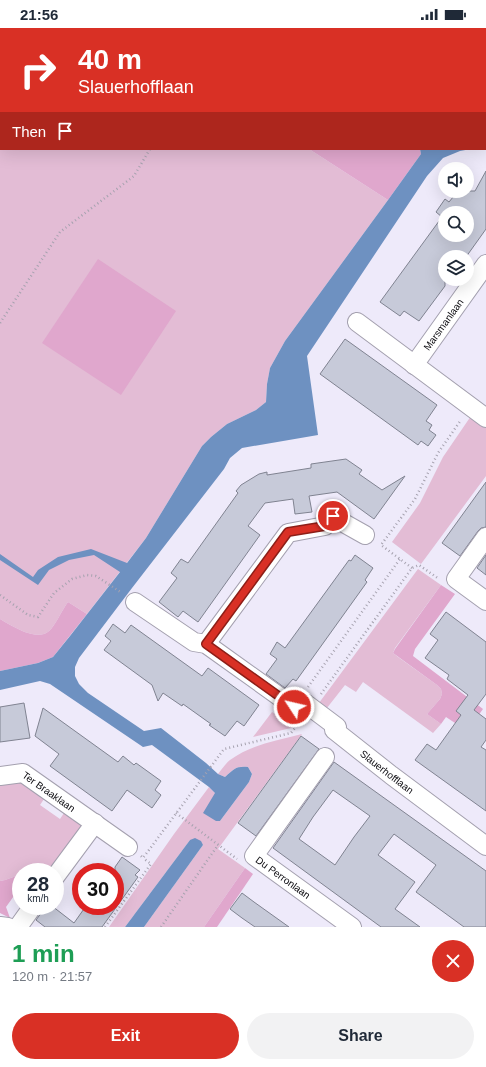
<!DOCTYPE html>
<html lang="en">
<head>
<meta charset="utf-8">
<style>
	body { margin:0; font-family:Arial,sans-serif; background:#f2f2f3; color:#1f2937; height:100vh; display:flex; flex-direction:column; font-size:15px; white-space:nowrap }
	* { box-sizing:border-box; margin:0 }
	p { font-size:13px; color:#747a83 }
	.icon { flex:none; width:22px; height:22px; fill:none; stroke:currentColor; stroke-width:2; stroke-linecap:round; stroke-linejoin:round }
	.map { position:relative; height:899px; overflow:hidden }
	.details { display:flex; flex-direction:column; background:#fff; flex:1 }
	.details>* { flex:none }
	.guide { position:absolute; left:0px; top:0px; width:486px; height:122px; box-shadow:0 4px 16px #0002; background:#d93025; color:#fff; overflow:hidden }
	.controls { position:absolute; left:438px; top:134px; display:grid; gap:8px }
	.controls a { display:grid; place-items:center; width:36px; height:36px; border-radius:50%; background:#fff; box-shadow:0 4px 16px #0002; font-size:20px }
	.speed { position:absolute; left:12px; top:835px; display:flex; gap:8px; font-size:20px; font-weight:700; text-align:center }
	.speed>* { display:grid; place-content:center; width:52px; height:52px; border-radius:50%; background:#fff; box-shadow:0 4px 16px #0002; line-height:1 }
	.speed small { font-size:10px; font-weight:400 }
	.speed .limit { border:6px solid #d22; background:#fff; color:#111 }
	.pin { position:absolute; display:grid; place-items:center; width:34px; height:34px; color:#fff; margin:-17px; border:2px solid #fff; border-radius:50%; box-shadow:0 1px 4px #0007 }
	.me { position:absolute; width:44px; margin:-22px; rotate:305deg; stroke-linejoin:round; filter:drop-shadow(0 0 3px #0008) }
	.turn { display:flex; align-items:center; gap:14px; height:84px; padding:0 12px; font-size:18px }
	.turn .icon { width:52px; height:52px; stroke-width:2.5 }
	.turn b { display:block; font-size:28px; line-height:34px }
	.then { display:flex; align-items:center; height:38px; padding:0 12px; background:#0003; gap:8px; font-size:15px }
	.round { display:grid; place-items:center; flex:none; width:42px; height:42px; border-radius:21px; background:#f2f2f3 }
	.summary { display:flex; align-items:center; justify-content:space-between; height:68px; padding:0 12px }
	h1 { font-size:24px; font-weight:700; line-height:30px; color:#1e9e55 }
	.button { display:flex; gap:8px; margin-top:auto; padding:8px 12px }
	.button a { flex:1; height:46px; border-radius:24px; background:#d93025; color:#fff; font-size:16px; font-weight:700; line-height:46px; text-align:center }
	.button a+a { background:#f2f2f3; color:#1f2937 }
	.status { display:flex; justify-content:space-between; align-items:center; height:28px; padding:0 20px; background:#fff; direction:ltr }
	.status svg { height:11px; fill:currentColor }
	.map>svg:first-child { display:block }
	.green { fill:#e3bcd5 }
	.forest { fill:#e0a7cd }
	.water { fill:#6e91c1 }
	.building { fill:#c7cad9; stroke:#808391; fill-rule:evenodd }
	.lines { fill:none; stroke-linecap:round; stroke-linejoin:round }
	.street-casing { stroke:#a4a0af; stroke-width:20 }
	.path { stroke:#a6a2af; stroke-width:2.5; stroke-dasharray:1 3; stroke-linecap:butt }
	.street { stroke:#fff; stroke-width:18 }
	.route-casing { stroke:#8d1f18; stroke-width:10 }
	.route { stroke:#d93025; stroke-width:7 }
	.labels { text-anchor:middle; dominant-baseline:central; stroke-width:3.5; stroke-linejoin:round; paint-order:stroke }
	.street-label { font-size:10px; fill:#0c0b10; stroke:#faf9fd }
</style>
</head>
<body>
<div class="status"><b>21:56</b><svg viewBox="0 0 49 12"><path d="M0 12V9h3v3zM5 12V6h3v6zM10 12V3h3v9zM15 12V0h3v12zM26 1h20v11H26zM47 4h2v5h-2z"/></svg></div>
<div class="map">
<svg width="486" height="899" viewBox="0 0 486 899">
	<rect width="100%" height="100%" fill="#eeeafa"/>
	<g class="green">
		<polygon points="0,0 122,0 124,1 1,1 1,41 0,41"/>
		<path d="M 1,92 L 1,121 L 309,121 L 388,172 L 285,313 L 270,340 L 267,356 L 266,374 L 256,382 L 227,396 L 211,409 L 202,418 L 146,510 L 87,586 L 68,574 C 62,582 55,598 49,603 C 37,614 12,598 0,591 L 0,94 Z"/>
		<polygon points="471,388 486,399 486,448 421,536 392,514 420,475 443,429"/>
		<polygon points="418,541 441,557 395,620 393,625 398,629 437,657 441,661 442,666 440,671 427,686 441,696 433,705 363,654 356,664 345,657 323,685 316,679"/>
		<polygon points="272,684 289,696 295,689 300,689 291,700 253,709"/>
		<path d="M 302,706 L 218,821 L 245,840 L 204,899 L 144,899 L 203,817 L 190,812 L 125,899 L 109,899 L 174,806 L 209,759 L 215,765 L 220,793 L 249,754 L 252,746 L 248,739 C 236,738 234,741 225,749 L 218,746 C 222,741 226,735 230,732 C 250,717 275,713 298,707 Z"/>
		<polygon points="22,751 46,768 40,777 60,791 66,782 87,797 48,844 41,844 31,836 23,844 21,844 19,847 5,852 0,853 0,754"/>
	</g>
	<g class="forest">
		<polygon points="309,121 420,121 421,126 388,172"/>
		<polygon points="98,231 176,283 121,367 42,315"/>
		<polygon points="441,557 455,566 415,621 413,628 483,681 467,703 446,689 441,696 427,686 440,671 442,666 441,661 437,657 393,625 395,621"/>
		<path d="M 68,574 L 87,586 L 53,629 L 38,635 L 0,643 L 0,591 C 12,598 37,614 49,603 C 55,598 62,582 68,574 Z"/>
		<polygon points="245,840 253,846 217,899 204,899"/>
		<polygon points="21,845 21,858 6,879 10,890 0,885 0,853 5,852 19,847"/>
	</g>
	<g class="water">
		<path d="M 420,121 L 471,121 L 460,123 L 443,130 L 427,148 L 307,328 L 318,407 L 242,420 L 230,430 L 224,441 L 132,560 L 79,630 L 75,639 L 75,648 L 79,656 L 88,665 L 144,703 L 161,700 L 206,735 L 218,746 L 225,749 C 234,741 236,738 248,739 L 252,746 L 249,754 L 220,793 L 216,793 L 203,785 L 215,765 L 209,759 L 152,717 L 143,719 L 50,656 L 40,653 L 0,662 L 0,643 L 38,635 L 53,629 L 70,608 L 120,544 L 94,527 L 69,532 L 49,542 L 38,557 L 0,532 L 0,526 L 33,549 L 38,542 L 58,529 L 91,521 L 127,535 L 146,510 L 202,418 L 211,409 L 227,396 L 256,382 L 266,374 L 267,356 L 270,340 L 285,313 L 388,172 L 421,126 Z"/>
		<polygon points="195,810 201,813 203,817 144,899 125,899 190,812"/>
	</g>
	<g class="building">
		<path d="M 486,143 L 486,201 L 466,229 L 445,229 L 445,258 L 419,293 L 404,283 L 400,288 L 380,274 L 442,189 L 436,184 L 445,171 L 449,174 L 458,163 L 475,163 ZM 445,185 L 467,185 L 467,207 L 445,207 Z"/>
		<polygon points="345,311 437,377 426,393 432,397 429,402 436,407 428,418 421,413 418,417 320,346"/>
		<polygon points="346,431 362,442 359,446 382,462 405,448 374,491 337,464 309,468 312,484 295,486 293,471 265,475 248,498 260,507 198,594 183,583 178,589 159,574 177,550 171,545 181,531 188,535 238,465 236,463 241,457 259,446 267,444 267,447 311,440 311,436"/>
		<polygon points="486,454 486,499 481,500 478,503 460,528 442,515"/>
		<polygon points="355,527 373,540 365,552 367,554 296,653 293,651 285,660 266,646 277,631 270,626 277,614 285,620 349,532 351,533"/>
		<polygon points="486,527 486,547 477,540"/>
		<polygon points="446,584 486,614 486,666 474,682 486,691 486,712 481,719 486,722 486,783 415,732 427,716 436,722 461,687 456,683 468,667 447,651 449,647 425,630 438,612 430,606"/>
		<polygon points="113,596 125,605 131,597 202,648 208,640 259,677 244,698 237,693 225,708 209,697 211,696 183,676 182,678 163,665 158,673 152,657 104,622 111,613 105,608"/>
		<polygon points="24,675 30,710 0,714 0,679"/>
		<polygon points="43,680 118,734 123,728 134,737 136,735 161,753 155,762 161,767 152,780 127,762 112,783 50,738 59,726 35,708"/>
		<polygon points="301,708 319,721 256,808 238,795"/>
		<path d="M 334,734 L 486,843 L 486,899 L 464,899 L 416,864 L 436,837 L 394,806 L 378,827 L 415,854 L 395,881 L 420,899 L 381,899 L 273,820 ZM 333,762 L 370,788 L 354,809 L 335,837 L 299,811 L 313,789 Z"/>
		<polygon points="122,829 140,842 135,847 138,849 102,899 45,899 36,892 42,884 43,878 52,878 74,895 86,878 115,878 115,839"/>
		<polygon points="242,865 254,874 289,899 255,899 242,890 230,881"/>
	</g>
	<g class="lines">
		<g class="street-casing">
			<g id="street">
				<polyline points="357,294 486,390"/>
				<path id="s1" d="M 414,337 L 486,236"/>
				<polyline points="486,509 456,551 486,573"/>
				<path id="s2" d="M 135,574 L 194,614 L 206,616 L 294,679 L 305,675 L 337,699 L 334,702 L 391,747 L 486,818"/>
				<polyline points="206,616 288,505 325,498 333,489 365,507"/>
				<path id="s3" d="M 325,729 L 254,828 L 352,899"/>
				<path id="s4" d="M 0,748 L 23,745 L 128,819"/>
				<polyline points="55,849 95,795"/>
				<polyline points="0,898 8,899"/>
				<polyline points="18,899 33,878"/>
			</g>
		</g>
		<g class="path">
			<polyline points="247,0 249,1"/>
			<polyline points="400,0 402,1"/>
			<polyline points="316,1 318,0"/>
			<polyline points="485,54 486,55"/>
			<polyline points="0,295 60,204 134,148 150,121"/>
			<polyline points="412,540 381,517 415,471 438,425 461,392"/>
			<polyline points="0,567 28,587 38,589 54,565 72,551 87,547 96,548 122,565"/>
			<polyline points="308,659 400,531"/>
			<polyline points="321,666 412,540 419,537 439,551"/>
			<polyline points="176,785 237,831"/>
			<polyline points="141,828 143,830 224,721 291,705 299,695"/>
			<polyline points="105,899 151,836 143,830"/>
			<polyline points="161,899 218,817"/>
		</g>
		<use href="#street" class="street"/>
	</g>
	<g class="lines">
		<g class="route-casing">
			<polyline id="route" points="294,679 206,616 288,504 325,498 333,488"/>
		</g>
		<use href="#route" class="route"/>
	</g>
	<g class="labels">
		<g class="street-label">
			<text stroke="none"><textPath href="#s1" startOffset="50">Marsmanlaan</textPath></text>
			<text stroke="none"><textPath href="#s2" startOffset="315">Slauerhofflaan</textPath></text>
			<text stroke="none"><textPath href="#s4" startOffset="55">Ter Braaklaan</textPath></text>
			<text stroke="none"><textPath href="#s3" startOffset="158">Du Perronlaan</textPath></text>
		</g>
	</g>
</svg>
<div class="controls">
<a><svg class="icon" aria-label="sound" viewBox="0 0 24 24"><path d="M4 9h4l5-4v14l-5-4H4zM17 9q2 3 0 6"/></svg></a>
<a><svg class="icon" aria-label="search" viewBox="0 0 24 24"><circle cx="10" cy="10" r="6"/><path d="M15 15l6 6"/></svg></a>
<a><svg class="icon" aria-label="layers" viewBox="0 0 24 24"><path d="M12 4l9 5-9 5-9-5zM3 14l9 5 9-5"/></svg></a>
</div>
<div class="speed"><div>28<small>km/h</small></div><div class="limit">30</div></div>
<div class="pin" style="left:333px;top:488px;background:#d93025"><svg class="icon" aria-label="arrive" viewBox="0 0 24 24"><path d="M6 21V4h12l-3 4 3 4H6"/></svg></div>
<svg class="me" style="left:294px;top:679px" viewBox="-20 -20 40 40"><circle r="17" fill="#d93025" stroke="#fff" stroke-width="3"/><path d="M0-11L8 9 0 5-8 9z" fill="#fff"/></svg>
<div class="guide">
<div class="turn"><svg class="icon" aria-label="right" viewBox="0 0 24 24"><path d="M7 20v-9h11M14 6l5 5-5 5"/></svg><div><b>40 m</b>Slauerhofflaan</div></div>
<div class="then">Then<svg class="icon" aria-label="arrive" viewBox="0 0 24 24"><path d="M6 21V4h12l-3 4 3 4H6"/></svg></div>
</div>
</div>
<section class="details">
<div class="summary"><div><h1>1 min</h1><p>120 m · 21:57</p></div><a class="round" style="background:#d93025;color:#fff"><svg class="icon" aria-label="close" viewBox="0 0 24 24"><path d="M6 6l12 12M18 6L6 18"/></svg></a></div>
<div class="button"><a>Exit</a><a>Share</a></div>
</section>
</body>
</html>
